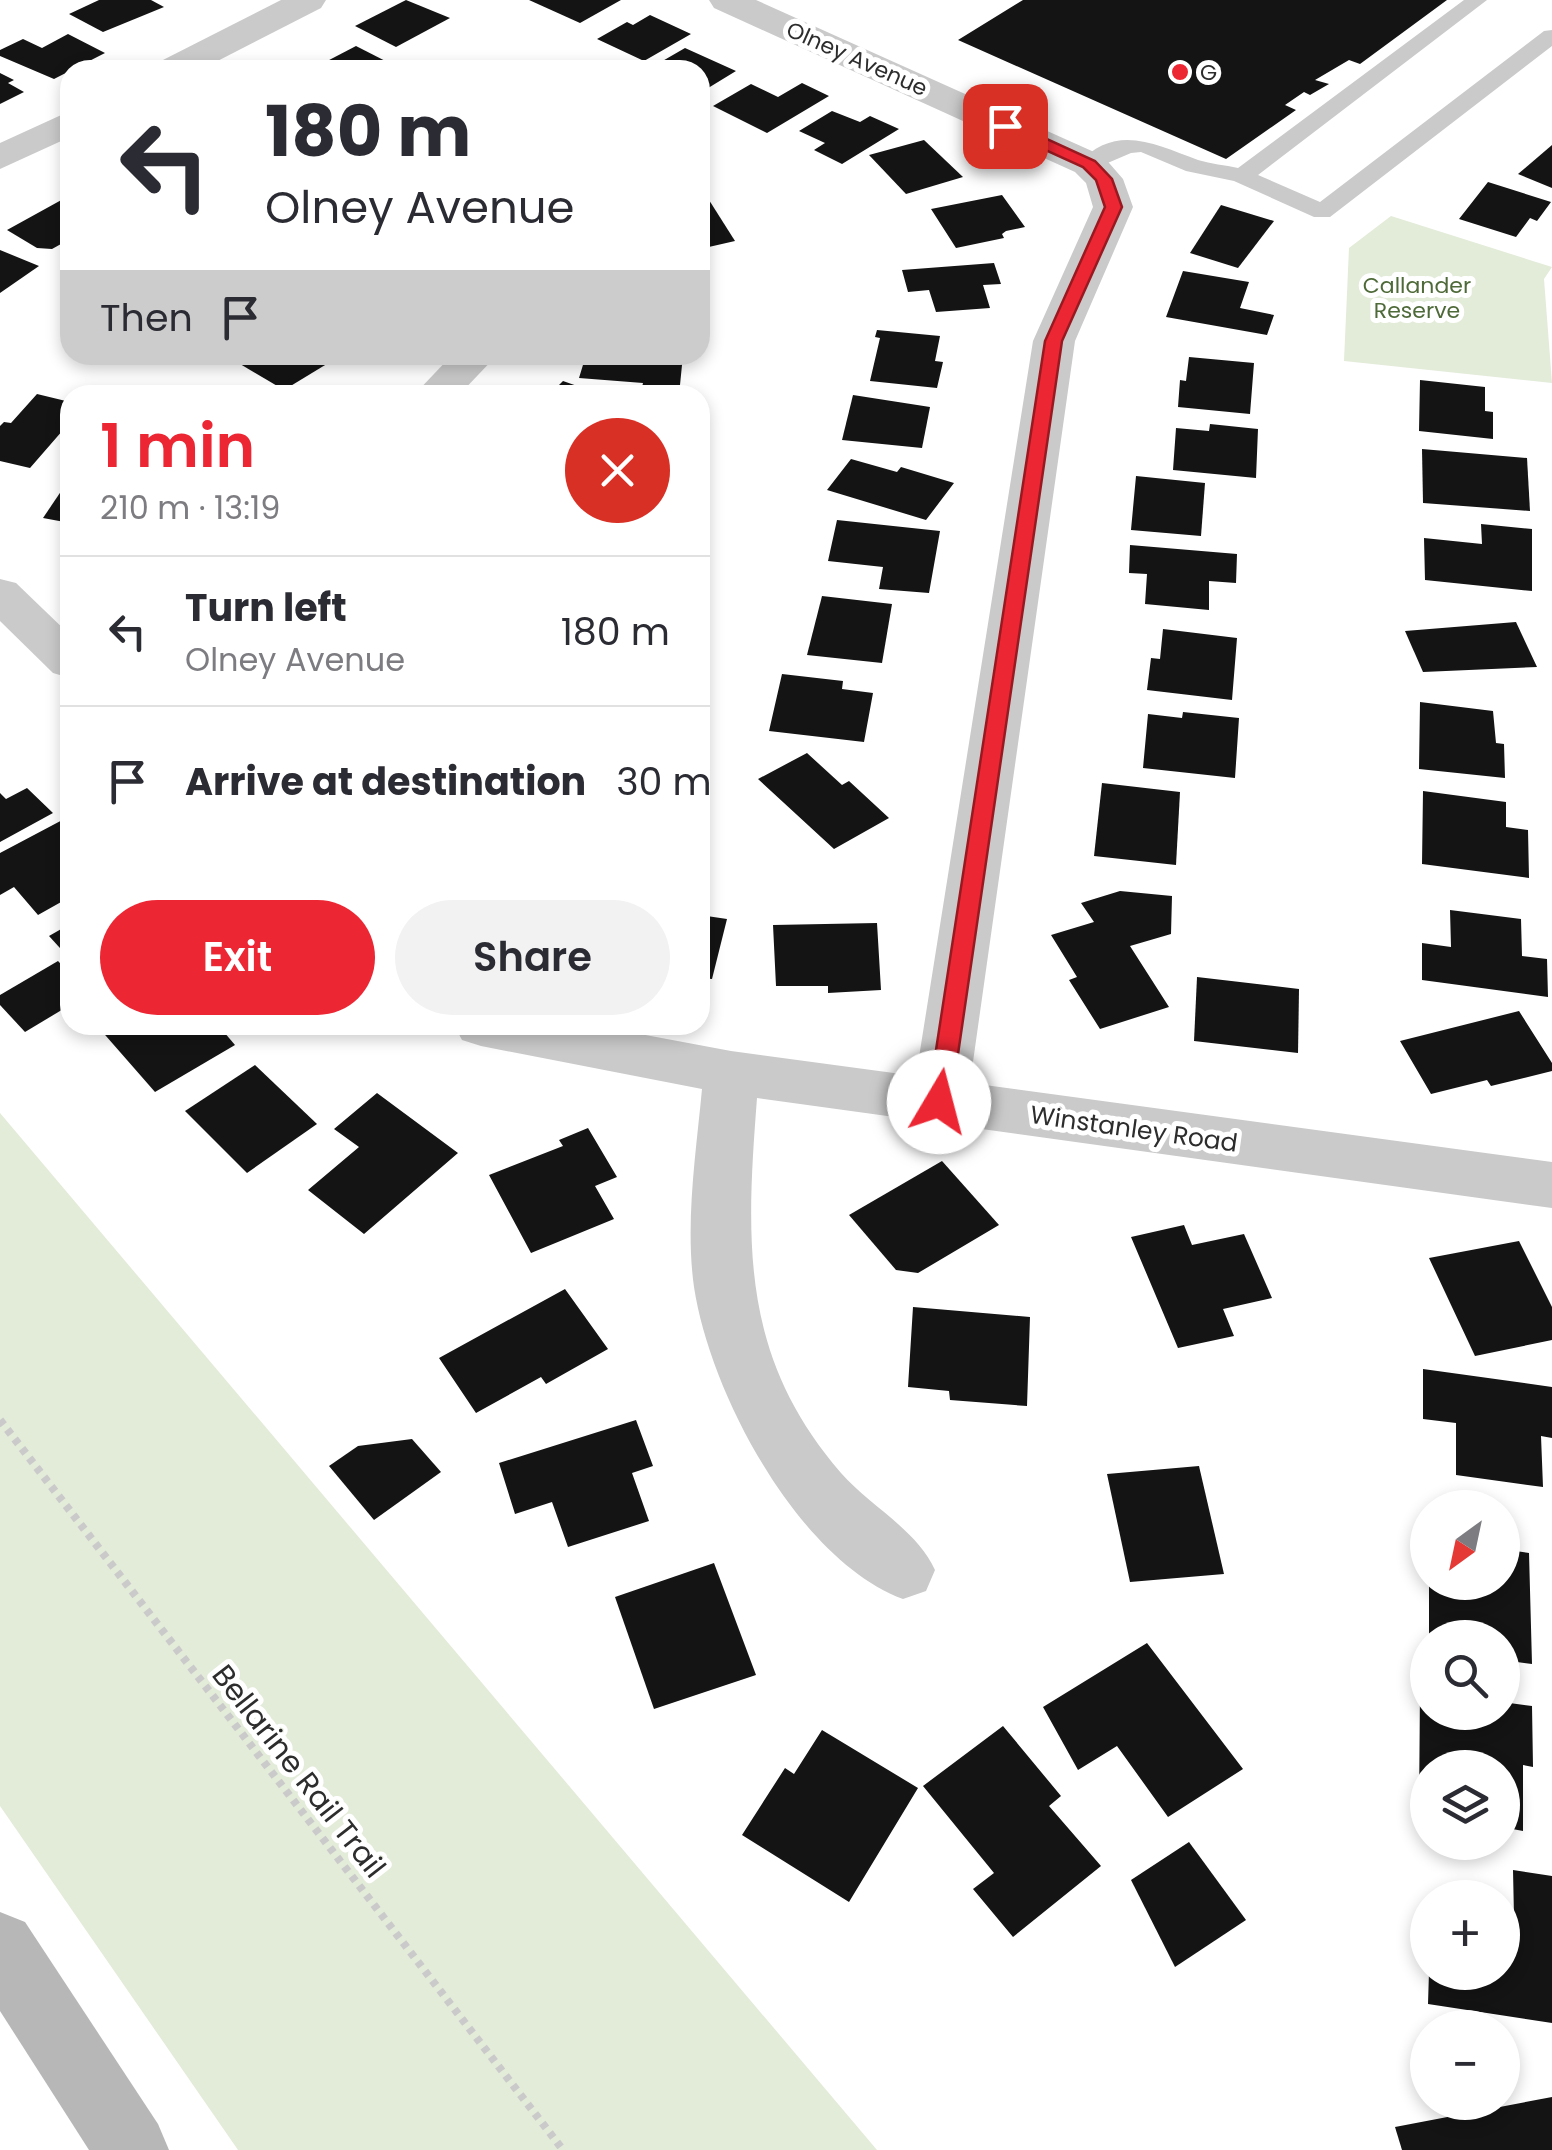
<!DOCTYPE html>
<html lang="en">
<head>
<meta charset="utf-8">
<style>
	body { margin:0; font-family:Poppins,sans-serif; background:#f2f2f3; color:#2b2b33; height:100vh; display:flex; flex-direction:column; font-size:38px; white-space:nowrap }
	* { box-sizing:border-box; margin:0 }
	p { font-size:32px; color:#7c7c81 }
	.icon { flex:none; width:55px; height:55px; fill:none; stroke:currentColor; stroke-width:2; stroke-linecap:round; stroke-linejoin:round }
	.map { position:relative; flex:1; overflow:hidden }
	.side { position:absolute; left:60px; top:385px; width:650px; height:650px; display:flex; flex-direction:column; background:#fff; border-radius:30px; box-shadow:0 5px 15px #0003 }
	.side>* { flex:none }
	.top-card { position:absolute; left:60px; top:60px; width:650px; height:305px; border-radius:30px; box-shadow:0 5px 15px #0003; background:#fff; color:#2b2b33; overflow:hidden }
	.needle { width:65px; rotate:213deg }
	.tools { position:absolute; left:1410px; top:1490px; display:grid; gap:20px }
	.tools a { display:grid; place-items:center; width:110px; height:110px; border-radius:50%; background:#fff; box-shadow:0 5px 15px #0003; font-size:50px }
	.pin { position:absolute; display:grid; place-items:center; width:85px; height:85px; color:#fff; margin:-42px; border-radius:20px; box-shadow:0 5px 15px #0006 }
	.me { position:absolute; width:110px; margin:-55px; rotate:8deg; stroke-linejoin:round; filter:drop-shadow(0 0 8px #0008) }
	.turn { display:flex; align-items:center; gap:35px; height:210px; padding:0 40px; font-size:45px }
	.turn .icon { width:130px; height:130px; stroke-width:2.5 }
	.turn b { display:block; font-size:70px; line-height:85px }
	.then { display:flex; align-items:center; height:95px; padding:0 40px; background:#0003; gap:20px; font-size:38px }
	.round { display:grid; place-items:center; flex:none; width:105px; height:105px; border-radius:52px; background:#f2f2f3 }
	.head { display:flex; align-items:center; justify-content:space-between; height:170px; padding:0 40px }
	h1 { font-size:60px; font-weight:600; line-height:75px; color:#ec2633 }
	.cta { display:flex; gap:20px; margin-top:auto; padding:20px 40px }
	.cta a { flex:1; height:115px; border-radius:60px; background:#ec2633; color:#fff; font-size:40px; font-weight:600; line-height:115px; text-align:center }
	.cta a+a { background:#f2f2f3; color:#2b2b33 }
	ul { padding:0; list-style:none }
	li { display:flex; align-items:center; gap:30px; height:150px; padding:0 40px; border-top:2px solid #e1e1e2 }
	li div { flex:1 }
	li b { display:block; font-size:38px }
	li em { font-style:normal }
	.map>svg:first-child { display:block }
	.green { fill:#e3ebd9 }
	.building { fill:#141414 }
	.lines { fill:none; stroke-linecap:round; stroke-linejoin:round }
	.path { stroke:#cacaca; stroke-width:8; stroke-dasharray:6 6; stroke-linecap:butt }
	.lane { fill:#cacaca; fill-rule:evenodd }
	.street { fill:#cacaca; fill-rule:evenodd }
	.secondary { fill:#b7b7b7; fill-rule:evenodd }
	.route { fill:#ec2633; stroke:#991921; stroke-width:2.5 }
	.poi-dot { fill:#ec2633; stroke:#fff; stroke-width:4 }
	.labels { text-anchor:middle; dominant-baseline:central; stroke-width:10; stroke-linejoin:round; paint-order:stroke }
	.far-street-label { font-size:22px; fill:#2d2d2d; stroke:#fff }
	.far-poi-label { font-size:22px; fill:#2d2d2d; stroke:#fff; text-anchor:start }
	.far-park-label { font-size:22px; fill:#4f6a39; stroke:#fff }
	.street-label { font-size:25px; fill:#2d2d2d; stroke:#fff }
	.near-street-label { font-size:30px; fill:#2d2d2d; stroke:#fff }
</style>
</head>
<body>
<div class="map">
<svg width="1552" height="2150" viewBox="0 0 1552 2150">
	<rect width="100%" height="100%" fill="#fff"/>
	<g class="green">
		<polygon points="1391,216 1552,267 1544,279 1552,383 1344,361 1349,248"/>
		<polygon points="0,1113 877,2150 238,2150 0,1806"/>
	</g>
	<g class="building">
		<polygon points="99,0 151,0 164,7 103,32 69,14"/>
		<polygon points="406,0 450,18 396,47 355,26"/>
		<polygon points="529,0 621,0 580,23"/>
		<polygon points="1023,0 1447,0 1360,64 1349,60 1315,80 1329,84 1310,95 1304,92 1285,105 1296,110 1226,159 958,40"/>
		<polygon points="650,15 691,34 644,61 597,39 627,22 633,25"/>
		<polygon points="68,34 105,53 54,79 0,56 0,50 23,39 42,48"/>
		<polygon points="356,46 403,70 310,70"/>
		<polygon points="685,48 736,71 700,93 700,70 647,70"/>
		<polygon points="0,73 14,80 8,83 24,92 0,104"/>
		<polygon points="802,83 829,96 767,133 713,106 751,84 778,97"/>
		<polygon points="832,111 860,122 870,116 899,129 842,164 814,150 825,143 799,131"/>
		<polygon points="924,140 963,177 906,194 869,155"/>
		<polygon points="1552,145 1552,188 1518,174"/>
		<polygon points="1488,182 1551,202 1537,221 1530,218 1516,237 1459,219"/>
		<polygon points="1002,195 1025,227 1006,231 1002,234 1004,238 956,248 931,209"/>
		<polygon points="65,198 70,201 70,239 52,249 37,248 7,230"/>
		<polygon points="709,200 735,241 700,249 700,201"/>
		<polygon points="1221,205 1274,221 1238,268 1190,253"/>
		<polygon points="0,250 39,266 0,293"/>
		<polygon points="994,263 1001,284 983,285 990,308 936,312 929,290 908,292 902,270"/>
		<polygon points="1183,271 1249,282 1240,308 1274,315 1267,335 1166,317"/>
		<polygon points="877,330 940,336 935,361 943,362 937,388 870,381 880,338 875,337"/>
		<polygon points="225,355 327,355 335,359 284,390"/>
		<polygon points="586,355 683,355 679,395 640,395 643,383 579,378"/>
		<polygon points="1189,357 1254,363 1250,414 1178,407 1180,380 1186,381"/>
		<polygon points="1420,380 1485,387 1485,411 1493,412 1493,439 1419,431"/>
		<polygon points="563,381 600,394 600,395 549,395"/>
		<polygon points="37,394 70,402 70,422 30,468 0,461 0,426 4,422 11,423"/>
		<polygon points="853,395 930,407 922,448 842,440"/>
		<polygon points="1210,424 1258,429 1256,478 1173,470 1176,428 1209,431"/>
		<polygon points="1422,449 1527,458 1530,511 1423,503"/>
		<polygon points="851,459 897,472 901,467 954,483 926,520 827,490"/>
		<polygon points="1136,476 1205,483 1201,536 1131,530"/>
		<polygon points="70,478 70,523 43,518"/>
		<polygon points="837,520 940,531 929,593 879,589 883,567 828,561"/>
		<polygon points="1481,524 1532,529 1532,591 1425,580 1424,538 1482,544"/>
		<polygon points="1130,545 1237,554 1236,583 1209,581 1209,610 1145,604 1147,574 1129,573"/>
		<polygon points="822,596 892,604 882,663 807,655"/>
		<polygon points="1516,622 1537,667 1423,672 1405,631"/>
		<polygon points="1163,629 1237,638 1232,700 1147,690 1151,658 1160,659"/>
		<polygon points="782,674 843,681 842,689 873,693 864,742 769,731"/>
		<polygon points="1420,702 1493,711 1496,743 1504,744 1505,778 1419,769"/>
		<polygon points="1183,712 1239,718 1235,778 1143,768 1148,714 1182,718"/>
		<polygon points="807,753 842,785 849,781 889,818 834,849 758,779"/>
		<polygon points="1102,783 1180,792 1176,865 1094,856"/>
		<polygon points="27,788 53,813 0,842 0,793 6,799"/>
		<polygon points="1423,791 1506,802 1506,827 1528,830 1529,878 1422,864"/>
		<polygon points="68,817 70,897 38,915 14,887 0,895 0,853"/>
		<polygon points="1120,891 1172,896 1171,934 1130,946 1169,1007 1100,1029 1069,980 1077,977 1051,935 1094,922 1081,903"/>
		<polygon points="1450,910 1521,919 1522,956 1547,959 1548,997 1422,980 1422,943 1451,947"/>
		<polygon points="700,915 727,919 712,979 700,978"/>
		<polygon points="877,923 881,990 828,993 828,986 776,986 773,925"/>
		<polygon points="70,924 70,959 49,936"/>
		<polygon points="58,961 70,974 70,1005 25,1032 0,1005 0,995"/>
		<polygon points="1197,977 1299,989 1298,1053 1194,1041"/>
		<polygon points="1519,1011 1552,1063 1552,1071 1491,1086 1487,1080 1431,1094 1400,1041"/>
		<polygon points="104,1025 218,1025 235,1045 155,1092 99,1028"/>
		<polygon points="255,1065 317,1124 247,1173 185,1111"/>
		<polygon points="377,1093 458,1153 364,1234 308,1190 359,1147 334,1129"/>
		<polygon points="588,1128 617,1177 595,1186 614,1219 531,1253 489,1175 563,1146 559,1140"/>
		<polygon points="942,1161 999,1225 918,1273 896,1270 849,1215"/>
		<polygon points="1184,1225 1192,1245 1244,1234 1272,1298 1223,1309 1234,1336 1178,1348 1131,1237"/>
		<polygon points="1519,1241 1552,1307 1552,1340 1475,1356 1429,1258"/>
		<polygon points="565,1289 608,1349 546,1384 541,1377 476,1413 439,1358"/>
		<polygon points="913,1307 1030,1317 1027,1406 950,1400 949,1391 908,1387"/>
		<polygon points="1423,1369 1552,1387 1552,1438 1541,1436 1543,1487 1456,1475 1456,1423 1423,1419"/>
		<polygon points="636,1420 653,1466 632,1473 649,1521 568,1547 552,1502 515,1514 499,1463"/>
		<polygon points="412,1439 441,1472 374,1520 329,1466 358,1446"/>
		<polygon points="1199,1466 1224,1574 1130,1582 1107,1474"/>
		<polygon points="1502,1549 1529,1553 1532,1664 1502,1660 1502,1638 1429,1638 1429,1582 1502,1582"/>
		<polygon points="714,1563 756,1675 654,1709 615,1597"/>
		<polygon points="1147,1643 1243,1769 1168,1817 1117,1746 1078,1770 1043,1707"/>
		<polygon points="1420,1688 1428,1689 1428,1712 1502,1712 1502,1702 1532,1706 1533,1767 1523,1765 1523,1831 1502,1827 1502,1768 1428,1768 1428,1814 1419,1812"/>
		<polygon points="1003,1726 1061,1796 1049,1806 1101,1866 1013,1937 973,1889 994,1873 923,1786"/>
		<polygon points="822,1730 918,1788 849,1902 742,1835 785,1768 794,1774"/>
		<polygon points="1189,1842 1246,1920 1175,1967 1131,1880"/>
		<polygon points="1513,1870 1552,1876 1552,2023 1428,2004 1429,1972 1502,1972 1502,1915 1514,1917"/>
		<polygon points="1552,2097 1552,2150 1402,2150 1395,2127"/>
	</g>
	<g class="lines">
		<polyline class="path" points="0,1420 563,2150"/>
		<path class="lane" d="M 1464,0 L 1487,0 L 1258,175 L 1320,202 L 1544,31 L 1552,30 L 1552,46 L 1330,217 L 1314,217 L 1234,181 L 1186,171 L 1141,152 L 1131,153 L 1089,171 L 1078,164 C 1116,122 1156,145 1198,160 C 1211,164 1225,165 1238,168 Z"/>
		<g class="street">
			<polygon points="281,0 326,0 321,8 200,70 154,70 159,62"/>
			<path d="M 709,0 L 756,0 L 1103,156 L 1123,179 L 1133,207 L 1075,341 L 970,1083 L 1552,1162 L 1552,1208 L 757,1098 C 746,1242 740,1356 841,1473 C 870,1506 917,1530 935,1570 L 926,1591 L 903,1599 C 798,1560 710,1393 694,1287 C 685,1223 696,1153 702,1089 L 481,1046 L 462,1040 L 454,1025 L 592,1025 L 731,1051 L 916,1076 L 1033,341 L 1093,207 L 1086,183 L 1075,172 L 714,8 Z"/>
			<polygon points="70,111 70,137 0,169 0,143"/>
			<polygon points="452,355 497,355 459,395 414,395"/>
			<polygon points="0,579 16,583 70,635 70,678 53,673 0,621"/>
		</g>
		<polygon class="secondary" points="0,1912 25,1922 158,2124 169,2150 89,2150 0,2011"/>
	</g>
	<polygon class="route" points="999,122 1010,122 1095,161 1112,179 1122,207 1062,341 951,1102 939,1112 928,1102 1045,341 1105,207 1096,180 1083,167 999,129"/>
	<circle class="poi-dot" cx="1180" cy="72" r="10"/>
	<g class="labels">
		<g class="far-street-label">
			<text transform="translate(857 59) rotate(24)">Olney Avenue</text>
		</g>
		<g class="far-poi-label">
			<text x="1200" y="72">G</text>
		</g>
		<g class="far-park-label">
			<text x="1417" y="285">Callander<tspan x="1417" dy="25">Reserve</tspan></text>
		</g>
		<g class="street-label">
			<text transform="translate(1134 1129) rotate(8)">Winstanley Road</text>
		</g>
		<g class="near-street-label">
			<text transform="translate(299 1771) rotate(52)">Bellarine Rail Trail</text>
		</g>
	</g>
</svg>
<div class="tools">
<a><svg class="needle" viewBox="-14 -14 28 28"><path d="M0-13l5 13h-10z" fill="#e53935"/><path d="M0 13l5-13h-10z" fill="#7c7c81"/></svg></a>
<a><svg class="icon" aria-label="search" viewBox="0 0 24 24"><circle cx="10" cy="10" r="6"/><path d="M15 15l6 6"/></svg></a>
<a><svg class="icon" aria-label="layers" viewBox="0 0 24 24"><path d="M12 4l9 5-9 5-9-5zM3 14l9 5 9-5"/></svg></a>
<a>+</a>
<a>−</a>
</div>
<div class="pin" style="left:1005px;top:126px;background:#d93025"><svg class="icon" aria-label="arrive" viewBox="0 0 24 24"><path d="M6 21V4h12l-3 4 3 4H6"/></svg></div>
<svg class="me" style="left:939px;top:1102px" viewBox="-20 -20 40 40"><circle r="19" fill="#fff"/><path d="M0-13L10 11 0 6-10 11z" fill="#ec2633"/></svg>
<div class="top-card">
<div class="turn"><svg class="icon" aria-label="left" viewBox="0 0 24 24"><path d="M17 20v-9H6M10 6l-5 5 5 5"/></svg><div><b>180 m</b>Olney Avenue</div></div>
<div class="then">Then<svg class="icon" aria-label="arrive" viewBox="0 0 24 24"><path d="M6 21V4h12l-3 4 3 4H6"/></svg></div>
</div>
<section class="side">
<div class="head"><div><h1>1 min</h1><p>210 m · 13:19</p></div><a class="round" style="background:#d93025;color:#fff"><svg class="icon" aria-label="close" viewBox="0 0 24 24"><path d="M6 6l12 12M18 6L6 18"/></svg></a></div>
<ul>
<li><svg class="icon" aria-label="left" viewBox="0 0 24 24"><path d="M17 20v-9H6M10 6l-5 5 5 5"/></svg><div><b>Turn left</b><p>Olney Avenue</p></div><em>180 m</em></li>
<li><svg class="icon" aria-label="arrive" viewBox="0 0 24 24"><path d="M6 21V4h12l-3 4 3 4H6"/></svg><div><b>Arrive at destination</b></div><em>30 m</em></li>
</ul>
<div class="cta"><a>Exit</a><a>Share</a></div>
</section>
</div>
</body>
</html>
